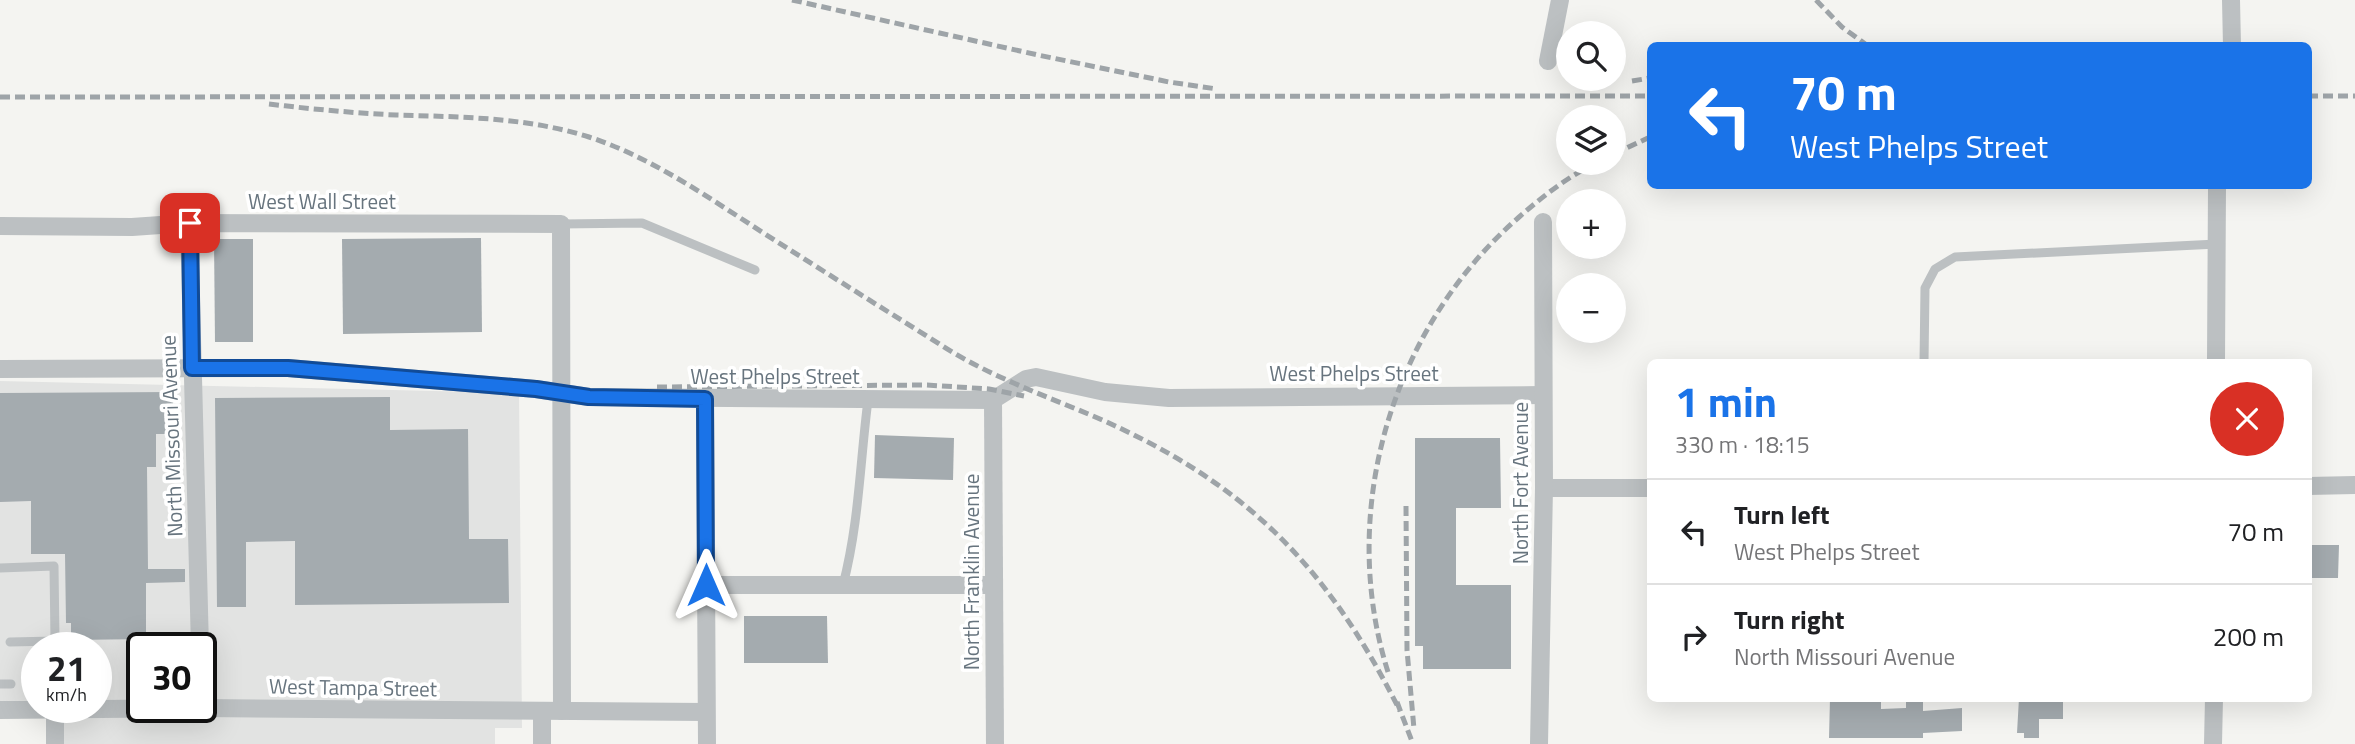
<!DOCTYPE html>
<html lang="en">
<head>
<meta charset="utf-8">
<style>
	body { margin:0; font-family:"Titillium Web",sans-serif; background:#f2f2f2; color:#202124; height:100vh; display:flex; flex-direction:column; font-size:26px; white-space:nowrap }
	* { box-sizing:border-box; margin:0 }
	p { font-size:23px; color:#757577 }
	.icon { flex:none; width:38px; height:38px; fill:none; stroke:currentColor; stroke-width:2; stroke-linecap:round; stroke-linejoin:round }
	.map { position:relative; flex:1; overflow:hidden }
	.details { position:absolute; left:1647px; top:359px; width:665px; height:343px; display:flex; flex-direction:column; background:#fff; border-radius:10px; box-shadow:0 7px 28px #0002 }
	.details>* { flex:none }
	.hud { position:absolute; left:1647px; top:42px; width:665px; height:147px; border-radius:10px; box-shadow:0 7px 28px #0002; background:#1a73e8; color:#fff; overflow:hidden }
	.fabs { position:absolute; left:1556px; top:21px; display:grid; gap:14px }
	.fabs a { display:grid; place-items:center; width:70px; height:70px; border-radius:50%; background:#fff; box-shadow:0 7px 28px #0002; font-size:35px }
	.speed { position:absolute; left:21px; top:632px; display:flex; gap:14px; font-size:35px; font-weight:700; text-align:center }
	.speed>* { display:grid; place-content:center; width:91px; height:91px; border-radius:50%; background:#fff; box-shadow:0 7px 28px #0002; line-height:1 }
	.speed small { font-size:18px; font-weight:400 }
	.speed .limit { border:4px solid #111; border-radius:10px; background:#fff; color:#111 }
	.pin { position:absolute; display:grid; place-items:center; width:60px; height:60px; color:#fff; margin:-30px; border-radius:14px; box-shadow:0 4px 10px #0006 }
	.me { position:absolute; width:77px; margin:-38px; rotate:0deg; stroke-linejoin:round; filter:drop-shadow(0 0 5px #0008) }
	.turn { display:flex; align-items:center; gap:24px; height:147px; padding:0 28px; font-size:32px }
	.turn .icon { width:91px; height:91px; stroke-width:2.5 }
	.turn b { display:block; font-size:49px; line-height:60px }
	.round { display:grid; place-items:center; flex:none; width:74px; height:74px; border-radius:37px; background:#f2f2f2 }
	.overview { display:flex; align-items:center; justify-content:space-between; height:119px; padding:0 28px }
	h1 { font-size:42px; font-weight:700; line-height:52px; color:#1a73e8 }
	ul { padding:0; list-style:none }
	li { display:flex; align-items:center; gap:21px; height:105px; padding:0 28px; border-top:2px solid #e0e0e0 }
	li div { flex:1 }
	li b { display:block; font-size:26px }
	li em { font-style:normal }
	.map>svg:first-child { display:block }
	.built { fill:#e2e3e2; fill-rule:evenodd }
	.building { fill:#a4abaf }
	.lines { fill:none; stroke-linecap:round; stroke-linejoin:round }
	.service { stroke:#bcc0c2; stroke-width:9 }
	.minor { stroke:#bcc0c2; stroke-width:18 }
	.rail { stroke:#9ea4a8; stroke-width:5; stroke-dasharray:10 5; stroke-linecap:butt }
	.route-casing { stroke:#114b97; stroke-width:18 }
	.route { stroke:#1a73e8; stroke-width:12 }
	.labels { text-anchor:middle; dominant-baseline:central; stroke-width:7; stroke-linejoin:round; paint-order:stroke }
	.street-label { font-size:21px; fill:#67747e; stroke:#fff }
</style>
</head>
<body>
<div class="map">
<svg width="2355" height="744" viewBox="0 0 2355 744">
	<rect width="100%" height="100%" fill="#f4f4f1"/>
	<path class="built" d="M 0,381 L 519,393 L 522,728 L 495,728 L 495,744 L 63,744 L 62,707 L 96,707 L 96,648 L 37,648 L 37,700 L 0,701 ZM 142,648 L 201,648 L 201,707 L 142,707 Z"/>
	<g class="building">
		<polygon points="481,238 482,332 343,334 342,239"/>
		<polygon points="214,239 253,239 253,342 215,342"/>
		<polygon points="173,392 173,434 156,434 156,467 147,467 148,569 185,569 185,582 146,583 146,639 71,640 71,623 66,623 65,554 31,554 31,501 0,502 0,393"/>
		<polygon points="390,397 390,430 468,429 469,539 508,539 509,603 295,605 295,541 246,542 246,607 217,607 215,398"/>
		<polygon points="875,435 954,438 953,480 874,478"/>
		<polygon points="1415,438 1500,438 1501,508 1456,508 1456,585 1511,585 1511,669 1423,669 1423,646 1415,646"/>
		<polygon points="2308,545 2339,545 2338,578 2308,578"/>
		<polygon points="744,616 827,616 828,663 744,663"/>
		<polygon points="1830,698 1850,698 1850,702 1881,702 1881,709 1906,708 1906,702 1923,702 1923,711 1962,708 1962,731 1923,733 1923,738 1829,738"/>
		<polygon points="2019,698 2063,700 2063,719 2039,719 2039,738 2024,738 2024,733 2017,733"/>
	</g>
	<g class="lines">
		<g class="service">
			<polyline points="561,224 642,223 755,270"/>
			<polyline points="1924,362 1925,288 1935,269 1955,257 2217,244"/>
			<polyline points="0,568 54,566 55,641 10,642"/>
			<path d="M 843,585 C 859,524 860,462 868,400"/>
			<polyline points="0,684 11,684"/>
		</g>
		<g class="minor">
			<polyline points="2231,0 2232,46"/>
			<polyline points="1548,61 1560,0"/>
			<polyline points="189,223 200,648"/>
			<polyline points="0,226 132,227 189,223 561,224 562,711"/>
			<polyline points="2216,362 2217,186"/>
			<polyline points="0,369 288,368 536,389 589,397 993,400 1026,379 1036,377 1105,392 1169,398 1542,395"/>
			<polyline points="705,399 707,744"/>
			<polyline points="993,400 995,744"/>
			<polyline points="2308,486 2355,485"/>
			<polyline points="1544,488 1650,488"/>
			<polyline points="706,585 994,585"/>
			<polyline points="201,672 202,708"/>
			<polyline points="0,710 202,708 706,712"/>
			<polyline points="55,744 55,710"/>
			<polyline points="542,744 542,711"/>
			<polyline points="1539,744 1544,488 1543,222"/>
			<polyline points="2213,744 2214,698"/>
		</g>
		<g class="rail">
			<polyline points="792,0 1038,55 1169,82 1217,89"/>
			<polyline points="1816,0 1842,27 1868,46"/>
			<polyline points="1632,81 1650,78"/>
			<polyline points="2308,96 2355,96"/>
			<polyline points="0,97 1650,96"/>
			<path d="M 269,104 C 311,109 353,113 396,115 C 461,117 526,117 589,137 C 653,158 709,198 765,234 C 823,271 882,308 941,345 C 989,376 1041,394 1093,416 C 1244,481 1327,565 1400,711"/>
			<polyline points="1614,154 1650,137"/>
			<polyline points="657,387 927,385 989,389 1024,396"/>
			<polyline points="1406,506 1407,650 1414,729"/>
			<path d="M 1388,672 C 1337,511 1392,328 1518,218 C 1542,197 1567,177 1596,163"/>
			<polyline points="1397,702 1413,744"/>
		</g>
	</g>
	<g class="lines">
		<g class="route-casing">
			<polyline id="route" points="190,223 192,368 288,368 536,389 589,397 705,399 706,585"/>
		</g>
		<use href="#route" class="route"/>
	</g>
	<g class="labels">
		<g class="street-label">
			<text x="322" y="201">West Wall Street</text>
			<text x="1354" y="373">West Phelps Street</text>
			<text x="775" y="376">West Phelps Street</text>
			<text transform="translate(171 436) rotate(-92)">North Missouri Avenue</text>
			<text transform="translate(1520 483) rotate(-90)">North Fort Avenue</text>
			<text transform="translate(971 572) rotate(-90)">North Franklin Avenue</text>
			<text transform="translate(353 687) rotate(1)">West Tampa Street</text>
		</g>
	</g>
</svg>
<div class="fabs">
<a><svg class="icon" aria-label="search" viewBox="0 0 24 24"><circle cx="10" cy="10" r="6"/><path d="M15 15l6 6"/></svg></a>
<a><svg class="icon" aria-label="layers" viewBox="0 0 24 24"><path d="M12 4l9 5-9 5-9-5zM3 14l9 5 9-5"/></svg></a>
<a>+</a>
<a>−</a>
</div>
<div class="speed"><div>21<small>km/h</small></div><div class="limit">30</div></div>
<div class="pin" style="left:190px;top:223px;background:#d93025"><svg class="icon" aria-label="arrive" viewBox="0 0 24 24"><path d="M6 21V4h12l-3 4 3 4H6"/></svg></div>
<svg class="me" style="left:706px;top:585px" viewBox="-20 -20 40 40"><path d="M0-17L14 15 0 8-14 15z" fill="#1a73e8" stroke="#fff" stroke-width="4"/></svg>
<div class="hud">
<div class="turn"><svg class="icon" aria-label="left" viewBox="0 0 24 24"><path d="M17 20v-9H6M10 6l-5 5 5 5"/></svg><div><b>70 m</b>West Phelps Street</div></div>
</div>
<section class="details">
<div class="overview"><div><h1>1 min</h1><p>330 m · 18:15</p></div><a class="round" style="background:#d93025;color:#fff"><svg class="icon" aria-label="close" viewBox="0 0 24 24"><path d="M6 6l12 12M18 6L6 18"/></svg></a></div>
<ul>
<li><svg class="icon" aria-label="left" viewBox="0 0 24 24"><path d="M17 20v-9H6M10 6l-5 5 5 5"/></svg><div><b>Turn left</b><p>West Phelps Street</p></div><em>70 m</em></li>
<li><svg class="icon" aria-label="right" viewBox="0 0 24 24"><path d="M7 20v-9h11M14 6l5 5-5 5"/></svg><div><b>Turn right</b><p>North Missouri Avenue</p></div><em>200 m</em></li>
</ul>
</section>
</div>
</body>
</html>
